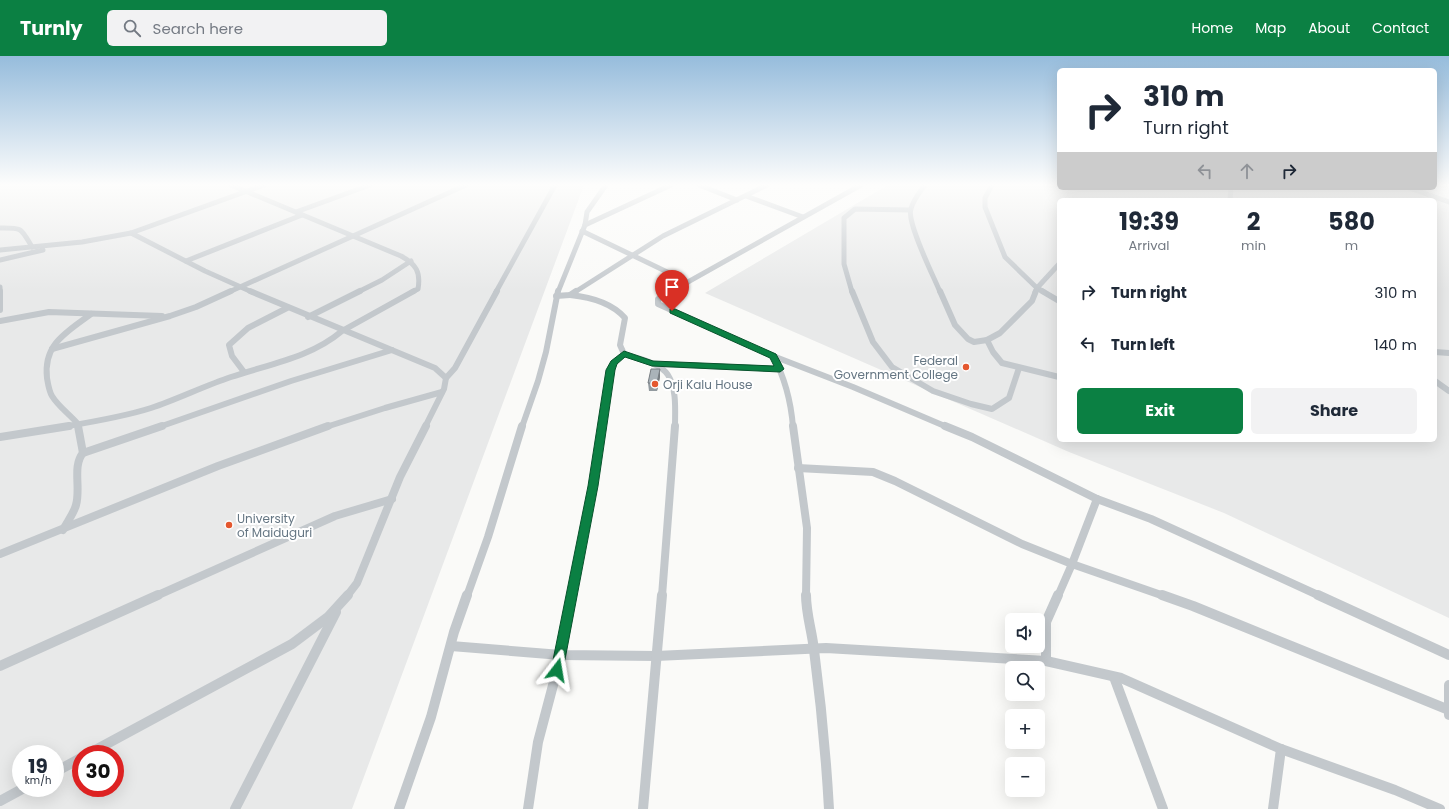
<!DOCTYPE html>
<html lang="en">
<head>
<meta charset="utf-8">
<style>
	body { margin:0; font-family:Poppins,sans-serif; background:#f2f2f3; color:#1f2937; height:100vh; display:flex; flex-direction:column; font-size:15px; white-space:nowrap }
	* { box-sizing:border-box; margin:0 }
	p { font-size:13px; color:#747a83 }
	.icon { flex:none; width:22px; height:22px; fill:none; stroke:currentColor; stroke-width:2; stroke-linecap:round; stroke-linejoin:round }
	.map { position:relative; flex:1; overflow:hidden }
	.details { position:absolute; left:1057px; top:142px; width:380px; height:244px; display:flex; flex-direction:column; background:#fff; border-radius:6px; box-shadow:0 4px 16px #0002 }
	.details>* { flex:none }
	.guide { position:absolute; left:1057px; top:12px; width:380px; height:122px; border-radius:6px; box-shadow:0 4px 16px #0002; background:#fff; color:#1f2937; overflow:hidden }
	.buttons { position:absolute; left:1005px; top:557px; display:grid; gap:8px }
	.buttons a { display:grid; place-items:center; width:40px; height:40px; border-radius:6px; background:#fff; box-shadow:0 4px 16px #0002; font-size:20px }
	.speed { position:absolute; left:12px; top:689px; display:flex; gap:8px; font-size:20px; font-weight:700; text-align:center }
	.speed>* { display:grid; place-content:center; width:52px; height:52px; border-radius:50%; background:#fff; box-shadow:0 4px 16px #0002; line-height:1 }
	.speed small { font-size:10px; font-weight:400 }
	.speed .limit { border:6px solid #d22; background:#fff; color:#111 }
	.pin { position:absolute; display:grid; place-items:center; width:34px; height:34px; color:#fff; margin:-41px -17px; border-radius:50% 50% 50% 0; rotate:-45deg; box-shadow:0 0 4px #0007 }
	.pin .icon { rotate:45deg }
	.me { position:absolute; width:44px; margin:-22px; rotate:14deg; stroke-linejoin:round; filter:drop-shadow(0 0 3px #0008) }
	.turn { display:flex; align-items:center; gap:14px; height:84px; padding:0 20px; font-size:18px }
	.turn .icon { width:52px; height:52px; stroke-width:2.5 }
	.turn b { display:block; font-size:28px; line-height:34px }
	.lanes { display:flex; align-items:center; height:38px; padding:0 20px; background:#0003; justify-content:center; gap:20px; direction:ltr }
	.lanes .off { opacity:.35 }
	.eta { display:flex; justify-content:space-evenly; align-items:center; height:68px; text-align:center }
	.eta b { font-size:24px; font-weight:700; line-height:28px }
	.cta { display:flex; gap:8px; margin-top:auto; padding:8px 20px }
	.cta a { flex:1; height:46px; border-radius:6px; background:#0b8043; color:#fff; font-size:16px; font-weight:700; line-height:46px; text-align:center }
	.cta a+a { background:#f2f2f3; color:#1f2937 }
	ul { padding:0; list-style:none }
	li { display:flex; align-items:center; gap:12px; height:52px; padding:0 20px }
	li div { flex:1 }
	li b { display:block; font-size:15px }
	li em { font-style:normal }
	header { display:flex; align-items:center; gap:24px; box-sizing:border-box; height:56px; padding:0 20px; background:#0b8043; color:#fff }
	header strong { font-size:19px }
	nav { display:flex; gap:22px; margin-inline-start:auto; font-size:14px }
	.search { width:280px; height:36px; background:#f2f2f3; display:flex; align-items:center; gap:10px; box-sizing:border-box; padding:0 14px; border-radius:6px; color:#747a83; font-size:15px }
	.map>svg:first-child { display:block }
	.built { fill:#e8e9e9; fill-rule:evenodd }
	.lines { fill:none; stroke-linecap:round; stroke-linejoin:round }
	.minor-far3 { stroke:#c3c8cc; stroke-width:5 }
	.minor-far2 { stroke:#c3c8cc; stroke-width:6 }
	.minor-far1 { stroke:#c3c8cc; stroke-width:8 }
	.minor { stroke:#c3c8cc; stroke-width:10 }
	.wall { fill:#929a9f }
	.shaded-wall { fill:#777d82 }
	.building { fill:#aab3b9; stroke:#777d82 }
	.route { fill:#0b8043; stroke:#07532c }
	.poi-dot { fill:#e4572e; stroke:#fff; stroke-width:1.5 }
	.labels { text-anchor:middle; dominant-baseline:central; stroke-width:4; stroke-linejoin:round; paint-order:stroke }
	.poi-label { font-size:12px; fill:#657683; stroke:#fff; text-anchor:start }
</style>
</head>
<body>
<header>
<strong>Turnly</strong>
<div class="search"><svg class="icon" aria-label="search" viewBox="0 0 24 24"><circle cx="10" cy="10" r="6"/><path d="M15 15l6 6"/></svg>Search here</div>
<nav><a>Home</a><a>Map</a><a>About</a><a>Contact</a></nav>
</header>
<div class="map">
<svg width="1449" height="753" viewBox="0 0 1449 753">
	<rect width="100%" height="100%" fill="#fafaf8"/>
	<g class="built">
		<path d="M 0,129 L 584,129 L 352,753 L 0,753 ZM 21,698 L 55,698 L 55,732 L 21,732 ZM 81,698 L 115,698 L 115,732 L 81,732 Z"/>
		<path d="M 888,129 L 1059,129 L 1059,132 L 1435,132 L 1435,129 L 1449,129 L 1449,562 L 1224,457 L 1069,396 L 705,237 ZM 1059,144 L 1435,144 L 1435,384 L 1059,384 Z"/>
	</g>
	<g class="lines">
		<g class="minor-far3">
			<path d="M 231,129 L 401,200 C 416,208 421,216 418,233 L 412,236"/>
			<polyline points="699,129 737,144"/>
			<path d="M 925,129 C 920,136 913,144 911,153 C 906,166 934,221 940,236"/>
			<polyline points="992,129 985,142 985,151 1005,201 1037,232 1044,236"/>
			<polyline points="1409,132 1449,146"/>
			<polyline points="746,140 803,161"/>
			<polyline points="1230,144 1231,132"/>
			<polyline points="296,156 370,129"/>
			<polyline points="585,169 671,129"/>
			<path d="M 0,172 C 23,172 20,171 32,191"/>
			<polyline points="582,175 688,226"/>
			<polyline points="131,177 205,215 252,236"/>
			<polyline points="0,194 82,186 131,177 264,129"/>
			<polyline points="0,204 43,194"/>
			<polyline points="186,205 302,159"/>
			<polyline points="0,231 0,236"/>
			<polyline points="229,236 466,129"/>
			<polyline points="358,236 382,224 411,205"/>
			<polyline points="496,236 555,129"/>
			<polyline points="558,236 585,169 587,156 606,129"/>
			<polyline points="575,236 663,180 767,129"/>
			<polyline points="670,236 861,129"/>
			<polyline points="852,236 844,208 844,162 855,153 910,154"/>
			<polyline points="1035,236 1037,232 1059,208"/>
		</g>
		<g class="minor-far2">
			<polyline points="0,235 0,254"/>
			<polyline points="250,235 435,312 446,322"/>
			<polyline points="672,235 658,243 658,248 773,300 853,331 947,371"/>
			<polyline points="852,235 873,286 892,311 933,335 971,348 992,353 1009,342 1019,312"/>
			<polyline points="940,235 955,269 968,283 974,286 987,284 1000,277 1032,245 1036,235"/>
			<polyline points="1042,235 1059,245"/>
			<path d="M 570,239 C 590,241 612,247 625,262 L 620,289 L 624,298 C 636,302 661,307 668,319 C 677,333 675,355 675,371"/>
			<polyline points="556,240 570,239 576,235"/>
			<polyline points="308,261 360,235"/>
			<polyline points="0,265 49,256 162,260"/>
			<polyline points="987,284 993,296 1002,307 1059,321"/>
			<polyline points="52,293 170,260 196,251 231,235"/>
			<polyline points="1435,296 1449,297"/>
			<path d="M 773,300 C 785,322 791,346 793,371"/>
			<polyline points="654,308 780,313"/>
			<polyline points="244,316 232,300 229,289 248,272 287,252"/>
			<polyline points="1435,325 1449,335"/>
			<path d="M 62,371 C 92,366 123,361 151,352 C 178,343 204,330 231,321 C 269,308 310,302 342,275 L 414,235"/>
			<path d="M 78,371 L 77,367 C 69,358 58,350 52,340 C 49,335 48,328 47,322 C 43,288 67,276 91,258"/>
			<polyline points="159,371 291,325 392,294"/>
			<polyline points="326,371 385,352 442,336"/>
			<polyline points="425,371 444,333 446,322 455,312 497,235"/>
			<polyline points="522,371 538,325 546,296 558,235"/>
			<polyline points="602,371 613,307 624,298"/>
		</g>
		<g class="minor-far1">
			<polyline points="78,370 83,397"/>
			<polyline points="793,370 807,472 806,540"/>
			<polyline points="945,370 972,381 1097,443 1151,463 1320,540"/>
			<polyline points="0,381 69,370"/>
			<polyline points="798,412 873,416 895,425 1022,488 1072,508 1164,540"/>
			<path d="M 63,474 C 67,466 74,457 76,449 C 81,432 72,410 83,397 L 162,370"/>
			<polyline points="0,498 218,410 328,370"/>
			<polyline points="156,540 335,460 392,443"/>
			<polyline points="347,540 357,527 400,421 426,370"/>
			<polyline points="467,540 488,481 522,370"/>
			<polyline points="572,540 593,430 602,370"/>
			<polyline points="662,540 675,370"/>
			<polyline points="1058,540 1072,508 1097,443"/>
		</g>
		<g class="minor">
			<path d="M 806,539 C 806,558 812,575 814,594 C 821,647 826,700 829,753"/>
			<polyline points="1162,539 1193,550 1449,654"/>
			<polyline points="1318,539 1449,599"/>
			<polyline points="451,590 561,599 656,600 826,592 1046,605 1121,622 1281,693 1395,734 1440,753"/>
			<polyline points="1046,605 1046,566 1058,539"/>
			<polyline points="0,610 158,539"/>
			<polyline points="1114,621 1163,753"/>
			<polyline points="1449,629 1449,659"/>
			<polyline points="88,698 292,588 328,561 348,539"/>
			<polyline points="55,716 81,702"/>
			<polyline points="0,745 24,732"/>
			<polyline points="235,753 336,556"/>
			<polyline points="399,753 431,661 454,576 467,539"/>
			<polyline points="528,753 538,686 561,599 572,539"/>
			<polyline points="643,753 662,539"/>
			<polyline points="1273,753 1281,693"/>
		</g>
	</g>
	<polygon class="wall" points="660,313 660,321 657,335 649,335 648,327"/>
	<polygon class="shaded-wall" points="660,313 660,321 657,335 657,327"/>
	<polygon class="building" points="651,313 660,313 657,327 648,327"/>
	<linearGradient id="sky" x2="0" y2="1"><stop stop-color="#96bcdc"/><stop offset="0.55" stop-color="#fdfdfc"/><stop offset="1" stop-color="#fdfdfc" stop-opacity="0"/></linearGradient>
	<rect width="1449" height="234" fill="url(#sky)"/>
	<polygon class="route" points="670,253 675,253 776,298 784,313 780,316 652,310 625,301 617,308 615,314 598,430 563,614 561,617 557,619 552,617 551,614 588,430 606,314 611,305 624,295 653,305 774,310 770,302 670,257"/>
	<g class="poi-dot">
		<circle cx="966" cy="311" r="4"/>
		<circle cx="655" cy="328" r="4"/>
		<circle cx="229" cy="469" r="4"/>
	</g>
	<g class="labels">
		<g class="poi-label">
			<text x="958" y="304" text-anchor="end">Federal<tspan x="958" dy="14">Government College</tspan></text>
			<text x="663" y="328">Orji Kalu House</text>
			<text x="237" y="462">University<tspan x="237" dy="14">of Maiduguri</tspan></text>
		</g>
	</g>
</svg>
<div class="buttons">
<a><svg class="icon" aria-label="sound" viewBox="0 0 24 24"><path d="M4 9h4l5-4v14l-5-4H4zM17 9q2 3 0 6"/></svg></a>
<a><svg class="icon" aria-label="search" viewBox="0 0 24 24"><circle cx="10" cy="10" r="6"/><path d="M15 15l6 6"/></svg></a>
<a>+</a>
<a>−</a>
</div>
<div class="speed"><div>19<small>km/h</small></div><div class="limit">30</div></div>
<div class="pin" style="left:672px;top:255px;background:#d93025"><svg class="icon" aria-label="arrive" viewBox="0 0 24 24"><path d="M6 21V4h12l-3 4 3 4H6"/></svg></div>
<svg class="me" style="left:557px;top:614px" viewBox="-20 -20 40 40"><path d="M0-17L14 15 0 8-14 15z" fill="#0b8043" stroke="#fff" stroke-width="4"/></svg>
<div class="guide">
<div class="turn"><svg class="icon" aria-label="right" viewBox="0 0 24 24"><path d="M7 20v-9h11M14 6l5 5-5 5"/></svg><div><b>310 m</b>Turn right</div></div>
<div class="lanes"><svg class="icon off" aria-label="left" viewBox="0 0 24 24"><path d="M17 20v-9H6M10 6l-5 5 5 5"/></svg><svg class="icon off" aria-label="ahead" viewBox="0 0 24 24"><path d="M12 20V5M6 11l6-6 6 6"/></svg><svg class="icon" aria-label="right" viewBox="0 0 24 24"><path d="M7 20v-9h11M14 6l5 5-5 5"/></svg></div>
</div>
<section class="details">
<div class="eta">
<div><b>19:39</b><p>Arrival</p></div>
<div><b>2</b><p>min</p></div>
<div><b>580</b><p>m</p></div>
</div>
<ul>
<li><svg class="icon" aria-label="right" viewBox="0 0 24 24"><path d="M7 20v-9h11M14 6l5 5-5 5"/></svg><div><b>Turn right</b></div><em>310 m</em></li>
<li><svg class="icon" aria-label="left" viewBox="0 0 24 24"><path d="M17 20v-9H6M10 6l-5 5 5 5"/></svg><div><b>Turn left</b></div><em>140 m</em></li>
</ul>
<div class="cta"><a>Exit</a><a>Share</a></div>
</section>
</div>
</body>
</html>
